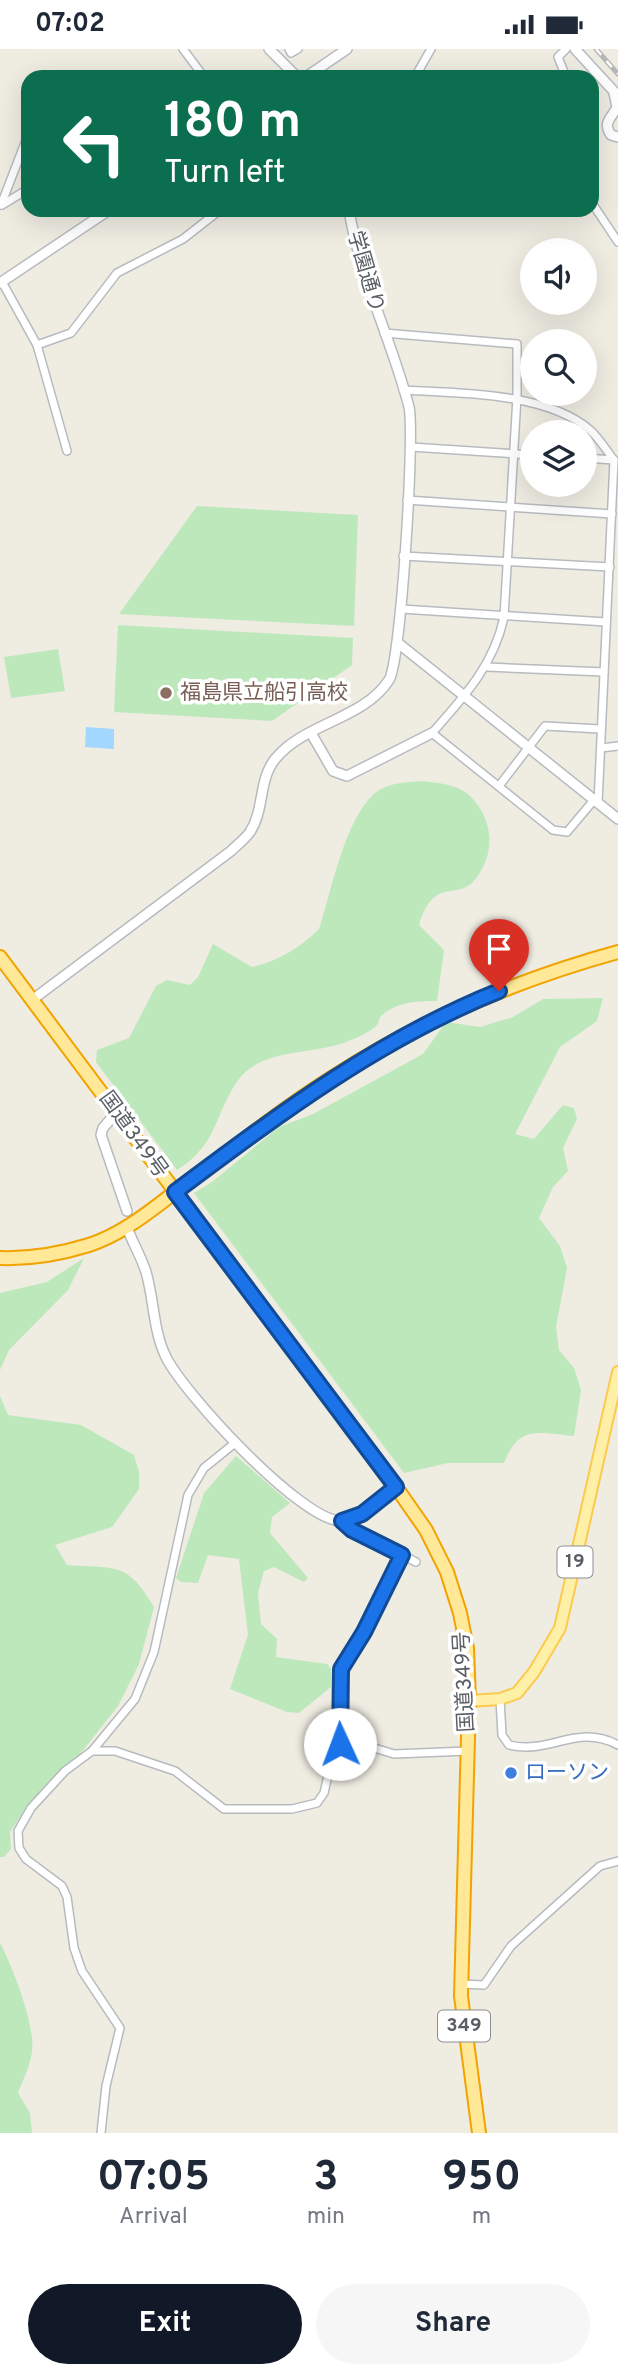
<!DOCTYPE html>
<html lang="en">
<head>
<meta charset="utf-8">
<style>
	body { margin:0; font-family:Overpass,"Noto Sans JP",sans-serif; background:#f6f6f7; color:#1f2937; height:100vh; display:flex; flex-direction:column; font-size:26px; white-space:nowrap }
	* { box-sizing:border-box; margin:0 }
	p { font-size:23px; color:#747a83 }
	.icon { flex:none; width:38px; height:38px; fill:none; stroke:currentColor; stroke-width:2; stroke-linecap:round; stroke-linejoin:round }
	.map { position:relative; height:2084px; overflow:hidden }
	.panel { display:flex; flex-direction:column; background:#fff; flex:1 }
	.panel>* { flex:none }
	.guide { position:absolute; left:21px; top:21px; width:578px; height:147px; border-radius:21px; box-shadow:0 7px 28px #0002; background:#0b6e4f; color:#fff; overflow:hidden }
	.controls { position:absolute; left:520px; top:189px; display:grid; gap:14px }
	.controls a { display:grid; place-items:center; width:77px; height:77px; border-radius:50%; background:#fff; box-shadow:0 7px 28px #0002; font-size:35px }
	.pin { position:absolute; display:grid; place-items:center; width:60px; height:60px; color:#fff; margin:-72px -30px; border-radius:50% 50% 50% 0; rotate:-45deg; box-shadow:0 0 7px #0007 }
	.pin .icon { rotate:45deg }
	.me { position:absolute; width:77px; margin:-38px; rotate:358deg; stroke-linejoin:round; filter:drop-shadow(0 0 5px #0008) }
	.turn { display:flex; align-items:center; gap:24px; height:147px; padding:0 28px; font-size:32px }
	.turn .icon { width:91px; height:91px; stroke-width:2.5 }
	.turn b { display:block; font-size:49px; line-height:60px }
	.eta { display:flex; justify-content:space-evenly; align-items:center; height:119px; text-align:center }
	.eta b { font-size:42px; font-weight:700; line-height:49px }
	.cta { display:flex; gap:14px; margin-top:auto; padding:14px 28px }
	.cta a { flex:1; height:80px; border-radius:42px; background:#111827; color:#fff; font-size:28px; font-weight:700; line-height:80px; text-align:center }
	.cta a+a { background:#f6f6f7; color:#1f2937 }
	.status { display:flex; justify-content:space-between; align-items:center; height:49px; padding:0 35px; background:#fff; direction:ltr }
	.status svg { height:19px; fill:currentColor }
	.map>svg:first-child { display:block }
	.green { fill:#bde8bc }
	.water { fill:#a2d7ff }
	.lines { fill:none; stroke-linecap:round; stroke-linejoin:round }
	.minor-casing { stroke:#b7bbc0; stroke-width:10 }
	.tertiary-casing { stroke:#b7bbc0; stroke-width:12 }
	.primary-casing { stroke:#fcca4e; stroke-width:14 }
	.trunk-casing { stroke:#f1a300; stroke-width:16 }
	.minor { stroke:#fff; stroke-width:7 }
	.tertiary { stroke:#fff; stroke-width:9 }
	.primary { stroke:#fff0a7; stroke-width:10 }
	.trunk { stroke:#ffe898; stroke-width:12 }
	.rail-casing { stroke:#b4b5b5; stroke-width:5 }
	.rail { stroke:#fff; stroke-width:2.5; stroke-dasharray:8; stroke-linecap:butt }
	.route-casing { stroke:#114b97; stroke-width:18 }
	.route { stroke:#1a73e8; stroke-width:12 }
	.education-dot { fill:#8d6e63; stroke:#fff; stroke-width:2.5 }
	.shop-dot { fill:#3f7fe0; stroke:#fff; stroke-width:2.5 }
	.labels { text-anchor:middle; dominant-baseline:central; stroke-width:7; stroke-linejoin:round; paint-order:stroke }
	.shield { fill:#fff; stroke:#8c8f92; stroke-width:2 }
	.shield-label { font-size:19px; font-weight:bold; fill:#5a5f64 }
	.street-label { font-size:21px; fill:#5a5f64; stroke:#fff }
	.education-label { font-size:21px; fill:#785e54; stroke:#fff; text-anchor:start }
	.shop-label { font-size:21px; fill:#366cbe; stroke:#fff; text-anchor:start }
</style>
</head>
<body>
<div class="status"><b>07:02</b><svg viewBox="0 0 49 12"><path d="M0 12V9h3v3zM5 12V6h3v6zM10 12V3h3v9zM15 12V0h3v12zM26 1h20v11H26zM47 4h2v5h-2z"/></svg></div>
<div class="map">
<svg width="618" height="2084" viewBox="0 0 618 2084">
	<rect width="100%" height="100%" fill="#efece2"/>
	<g class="green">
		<polygon points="197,457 358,466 354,577 119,565"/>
		<polygon points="118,576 353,589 352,616 272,672 114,663"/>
		<polygon points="58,600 65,642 11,649 4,608"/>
		<path d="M 422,732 C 437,734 456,735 468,745 C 492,767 497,801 477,828 C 458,855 435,824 419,876 L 444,901 L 437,952 C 418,952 396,953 381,967 C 379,969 379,974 377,976 C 370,984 344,995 333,997 C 303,1005 260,1002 239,1030 C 214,1064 219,1095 177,1121 L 96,1013 L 97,1001 L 129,989 L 156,937 L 167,931 L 190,936 L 198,928 L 213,895 L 252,918 C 278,912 300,899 319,880 C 332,841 344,771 375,744 C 387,734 406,733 422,732 Z"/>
		<path d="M 603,949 L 597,972 L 560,998 L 515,1085 L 534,1090 L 563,1056 L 574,1059 L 577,1070 L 563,1099 L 568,1122 L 553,1138 L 539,1169 L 560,1197 L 567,1219 L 556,1278 L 559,1301 L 574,1319 L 581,1341 L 574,1387 C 538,1384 519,1375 504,1414 L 448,1414 L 404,1424 L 194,1144 L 212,1133 L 279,1078 L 313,1065 L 423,1005 L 446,973 L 480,978 L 513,968 L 543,950 Z"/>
		<polygon points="84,1209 68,1241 9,1301 0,1321 0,1244 47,1233"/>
		<path d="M 0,1347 L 8,1366 L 81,1376 L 134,1406 L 139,1423 L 139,1440 L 112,1478 L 55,1496 L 67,1516 C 117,1520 127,1512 154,1558 L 139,1615 L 118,1657 L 80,1705 L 29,1754 L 10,1783 L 11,1800 L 4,1808 L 0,1808 Z"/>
		<polygon points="236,1407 290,1454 272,1468 270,1484 308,1529 304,1533 274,1518 264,1522 258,1544 261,1575 277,1590 276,1608 327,1615 331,1620 331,1638 299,1664 287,1663 230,1640 248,1586 239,1510 208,1506 198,1534 181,1533 176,1529 204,1444"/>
		<path d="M 0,1894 C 12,1916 36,1978 32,2003 C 30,2017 23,2031 18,2044 L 30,2064 L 32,2084 L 0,2084 Z"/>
	</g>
	<polygon class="water" points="86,678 114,680 114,700 85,698"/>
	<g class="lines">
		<g class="minor-casing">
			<g id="minor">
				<polyline points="183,0 204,28"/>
				<polyline points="289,0 291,4 298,0"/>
				<polyline points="566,0 558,8 566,28"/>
				<polyline points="50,28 55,28"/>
				<polyline points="415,28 431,0"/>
				<polyline points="592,154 618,193"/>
				<polyline points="1,156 28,86"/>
				<polyline points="2,156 28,140"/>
				<polyline points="2,233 37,296 67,402"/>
				<path d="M 384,284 L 517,295 L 517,348 L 504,568 C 494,616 464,648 432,684 L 553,781 L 567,783 L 594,751"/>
				<polyline points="37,296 71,284 117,224 183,190 220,161"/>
				<path d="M 403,341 C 458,344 546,343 590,381 C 599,389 606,401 614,411 L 598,754"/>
				<polyline points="411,398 532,406"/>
				<polyline points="584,409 614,411"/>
				<polyline points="407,451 612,465"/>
				<polyline points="403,507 610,518"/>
				<polyline points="401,560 606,573"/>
				<polyline points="487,618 604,623"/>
				<polyline points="601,699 618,697"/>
				<polyline points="499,737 545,677 600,680"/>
				<polyline points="342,1472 352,1481 416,1513"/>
				<path d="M 500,1650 L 502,1686 L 509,1696 C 551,1706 576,1674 618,1696"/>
				<polyline points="340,1695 355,1693 394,1705 468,1702"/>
				<polyline points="92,1702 135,1650 154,1603 188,1446 204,1419 235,1394"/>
				<polyline points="461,1935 484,1936 511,1897 600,1817 618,1812"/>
				<polyline points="101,2084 106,2037 120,1979 82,1922 74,1899 67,1848 62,1837 26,1810 19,1799 18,1782 31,1759 65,1722 92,1702 115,1702 175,1722 224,1760 292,1760 317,1754 324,1744 331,1713 340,1695 340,1620 364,1582 402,1506"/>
			</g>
		</g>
		<g class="tertiary-casing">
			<g id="tertiary">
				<polyline points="269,0 297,28"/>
				<polyline points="575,0 618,47"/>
				<polyline points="306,28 347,0"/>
				<path d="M 614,44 L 617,58 C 612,69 602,73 611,86 L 618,88"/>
				<polyline points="0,234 109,161"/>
				<polyline points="398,594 618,770"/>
				<polyline points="311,684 333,722 347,727 432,684"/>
				<path d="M 32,951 L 231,802 C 237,796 245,790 250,783 C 265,760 258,730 276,709 C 305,674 364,670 389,631 C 401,612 415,384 409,358 C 392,292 360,229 349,161"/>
				<polyline points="116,1064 103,1079 101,1086 127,1162"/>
				<path d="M 127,1178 C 132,1193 141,1207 146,1223 C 154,1250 153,1280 165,1306 C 181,1342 303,1474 342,1472 C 362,1471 381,1451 396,1438"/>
			</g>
		</g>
		<g class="primary-casing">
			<polyline id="primary" points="469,1652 500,1650 517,1644 534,1623 560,1579 618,1323"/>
		</g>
		<g class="trunk-casing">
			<g id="trunk">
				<polyline points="0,908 396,1438 426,1481 447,1523 460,1564 467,1599 469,1652 461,1947 479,2084"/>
				<path d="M 0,1209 C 30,1210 60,1205 89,1196 C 126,1184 156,1157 187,1134 C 235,1098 282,1060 333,1028 C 422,971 516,931 618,903"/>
			</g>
		</g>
		<use href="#minor" class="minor"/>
		<use href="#tertiary" class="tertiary"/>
		<use href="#primary" class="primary"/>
		<use href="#trunk" class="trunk"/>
		<g class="rail-casing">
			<polyline id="rail" points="596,0 618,25"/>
		</g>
		<use href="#rail" class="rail"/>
	</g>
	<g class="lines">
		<g class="route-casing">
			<path id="route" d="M 340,1695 L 341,1620 L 364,1583 L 402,1506 L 352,1481 L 342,1472 L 362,1465 L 396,1438 L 175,1143 C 278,1066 379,990 499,942"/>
		</g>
		<use href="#route" class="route"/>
	</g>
	<circle class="education-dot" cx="166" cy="644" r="7"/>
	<circle class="shop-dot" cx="511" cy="1724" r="7"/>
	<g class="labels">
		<g class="shield">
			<rect x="557.5" y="1497.5" width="35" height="31" rx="5"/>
			<rect x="438" y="1961.5" width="52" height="31" rx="5"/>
		</g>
		<g class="shield-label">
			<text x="575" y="1513">19</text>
			<text x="464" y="1977">349</text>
		</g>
		<g class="street-label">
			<text transform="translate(365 223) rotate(74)">学園通り</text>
			<text transform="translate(133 1086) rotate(54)">国道349号</text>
			<text transform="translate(465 1633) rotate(-93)">国道349号</text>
		</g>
		<g class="education-label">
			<text x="180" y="644">福島県立船引高校</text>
		</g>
		<g class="shop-label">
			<text x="525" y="1724">ローソン</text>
		</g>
	</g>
</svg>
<div class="controls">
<a><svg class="icon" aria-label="sound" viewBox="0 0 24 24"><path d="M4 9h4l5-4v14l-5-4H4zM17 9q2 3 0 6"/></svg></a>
<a><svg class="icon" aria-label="search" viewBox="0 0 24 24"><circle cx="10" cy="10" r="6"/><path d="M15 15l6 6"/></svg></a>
<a><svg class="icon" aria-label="layers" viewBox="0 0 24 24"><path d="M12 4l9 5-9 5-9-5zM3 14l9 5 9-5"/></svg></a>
</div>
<div class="pin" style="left:499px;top:942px;background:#d93025"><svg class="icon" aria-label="arrive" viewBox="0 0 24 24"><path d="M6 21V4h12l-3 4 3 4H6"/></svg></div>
<svg class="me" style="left:340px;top:1695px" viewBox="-20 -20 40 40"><circle r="19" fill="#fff"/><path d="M0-13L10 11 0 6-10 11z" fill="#1a73e8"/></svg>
<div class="guide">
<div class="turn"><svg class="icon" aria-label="left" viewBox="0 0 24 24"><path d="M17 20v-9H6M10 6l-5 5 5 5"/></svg><div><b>180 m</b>Turn left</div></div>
</div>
</div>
<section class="panel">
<div class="eta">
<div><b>07:05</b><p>Arrival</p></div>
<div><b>3</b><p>min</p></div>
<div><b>950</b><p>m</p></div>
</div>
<div class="cta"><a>Exit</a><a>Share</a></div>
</section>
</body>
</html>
